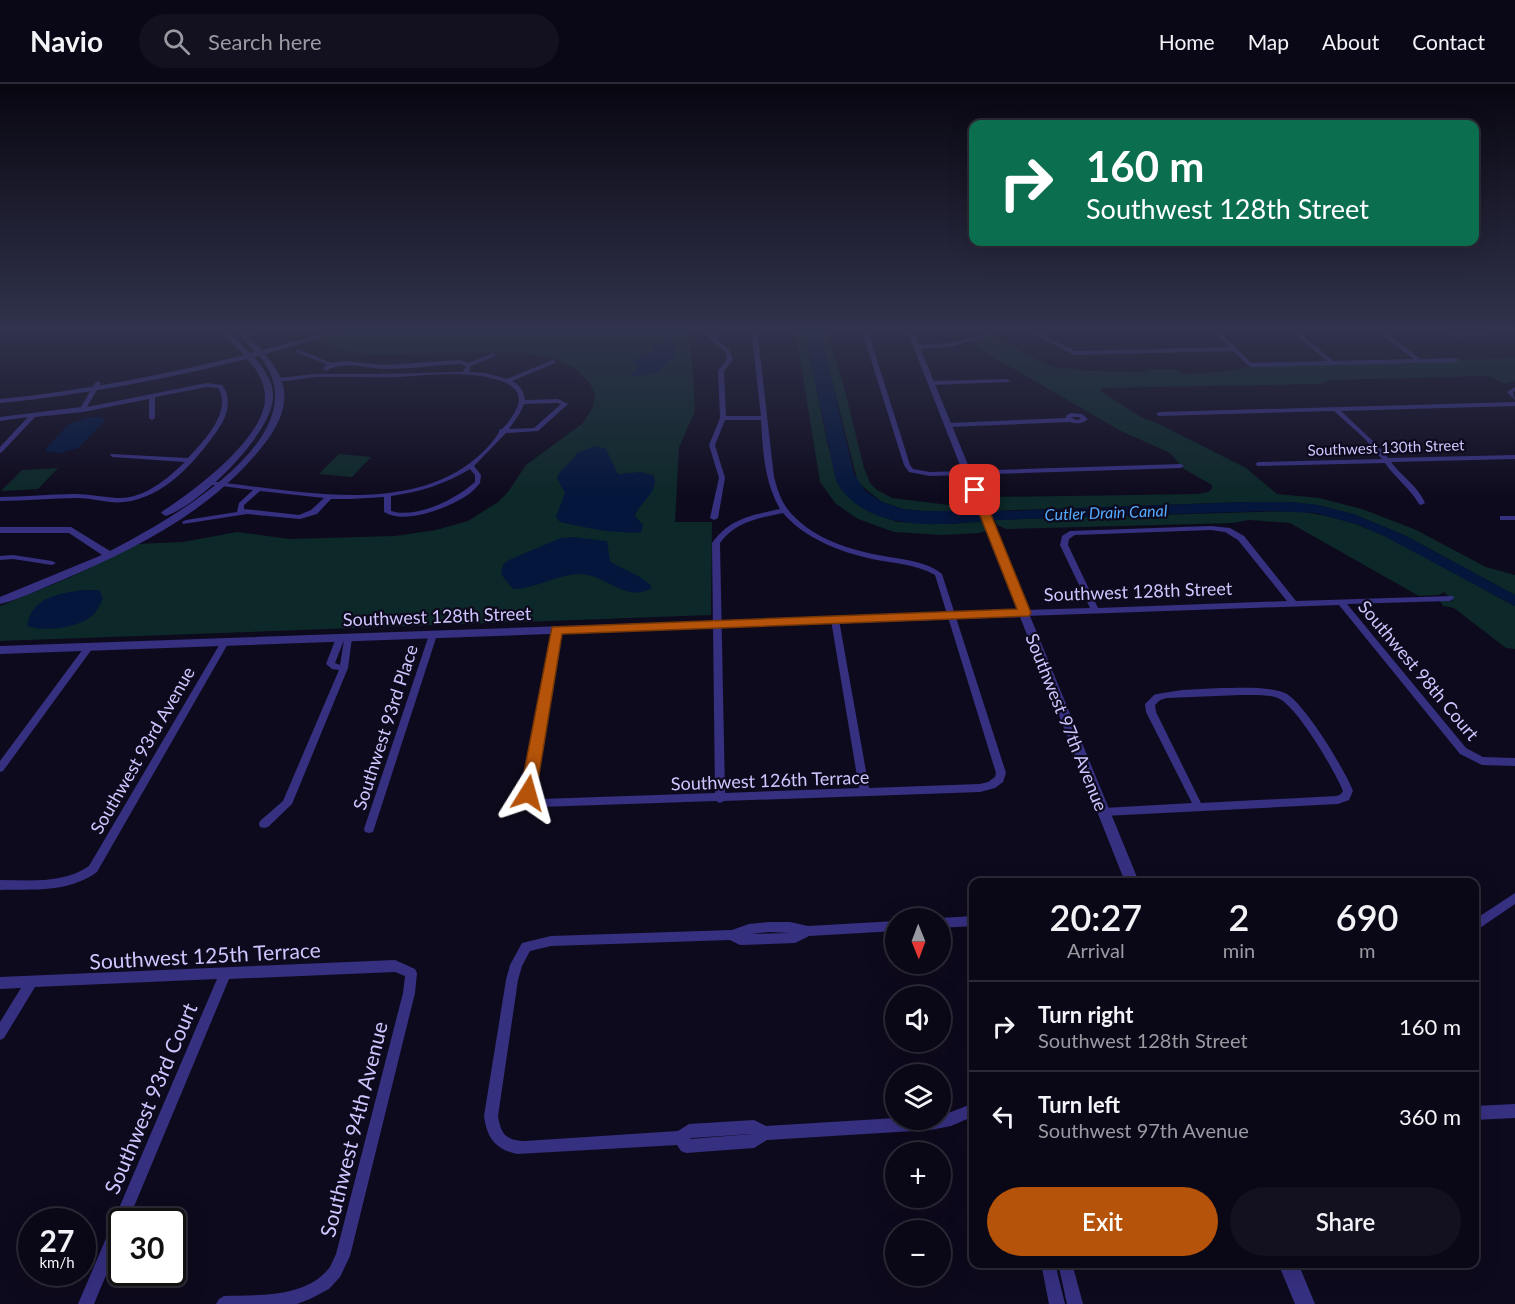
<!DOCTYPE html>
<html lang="en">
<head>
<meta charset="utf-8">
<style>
	body { margin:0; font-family:Lato,sans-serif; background:#13111f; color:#f1f3f6; height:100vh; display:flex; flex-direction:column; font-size:22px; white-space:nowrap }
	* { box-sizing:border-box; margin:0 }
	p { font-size:20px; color:#999aa1 }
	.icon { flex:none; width:33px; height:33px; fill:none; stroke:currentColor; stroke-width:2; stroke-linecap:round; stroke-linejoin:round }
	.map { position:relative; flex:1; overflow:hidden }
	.panel { position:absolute; left:969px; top:794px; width:510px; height:390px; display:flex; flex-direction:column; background:#0a0816; border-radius:12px; box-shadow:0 6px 24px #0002,0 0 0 2px #2a2935 }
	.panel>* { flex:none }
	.banner { position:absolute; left:969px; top:36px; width:510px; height:126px; border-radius:12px; box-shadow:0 6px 24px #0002,0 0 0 2px #2a2935; background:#0b6e4f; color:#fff; overflow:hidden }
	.needle { width:39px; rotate:179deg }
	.buttons { position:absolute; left:885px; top:824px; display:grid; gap:12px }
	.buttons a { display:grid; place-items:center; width:66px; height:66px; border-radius:50%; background:#0a0816; box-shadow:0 6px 24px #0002,0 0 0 2px #2a2935; font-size:30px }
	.speed { position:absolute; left:18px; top:1124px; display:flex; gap:12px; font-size:30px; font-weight:700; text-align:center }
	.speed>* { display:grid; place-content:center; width:78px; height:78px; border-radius:50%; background:#0a0816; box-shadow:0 6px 24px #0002,0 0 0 2px #2a2935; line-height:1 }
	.speed small { font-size:15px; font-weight:400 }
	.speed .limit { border:3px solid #111; border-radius:9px; background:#fff; color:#111 }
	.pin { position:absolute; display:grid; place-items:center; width:51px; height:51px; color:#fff; margin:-26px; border-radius:12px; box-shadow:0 3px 9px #0006 }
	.me { position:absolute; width:66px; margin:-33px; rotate:8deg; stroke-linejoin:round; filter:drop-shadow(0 0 4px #0008) }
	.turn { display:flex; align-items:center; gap:21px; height:126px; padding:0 18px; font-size:27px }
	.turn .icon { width:78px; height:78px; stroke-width:2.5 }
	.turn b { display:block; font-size:42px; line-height:51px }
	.eta { display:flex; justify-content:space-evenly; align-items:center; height:102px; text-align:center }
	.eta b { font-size:36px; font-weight:600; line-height:42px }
	.cta { display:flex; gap:12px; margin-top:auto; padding:12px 18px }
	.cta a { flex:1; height:69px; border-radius:36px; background:#b45309; color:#fff; font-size:24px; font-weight:600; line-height:69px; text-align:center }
	.cta a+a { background:#13111f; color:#f1f3f6 }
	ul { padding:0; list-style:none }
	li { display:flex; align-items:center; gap:18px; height:90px; padding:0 18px; border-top:2px solid #2a2935 }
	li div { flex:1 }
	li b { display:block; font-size:22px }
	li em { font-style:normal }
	header { display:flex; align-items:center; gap:36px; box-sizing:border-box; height:84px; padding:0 30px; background:#0a0816; border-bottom:2px solid #2a2935 }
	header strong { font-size:28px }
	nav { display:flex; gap:33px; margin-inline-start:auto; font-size:21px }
	.search { width:420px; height:54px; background:#13111f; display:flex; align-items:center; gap:15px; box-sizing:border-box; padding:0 21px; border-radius:33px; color:#999aa1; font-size:22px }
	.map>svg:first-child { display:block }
	.green { fill:#0c2828 }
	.water { fill:#04163c }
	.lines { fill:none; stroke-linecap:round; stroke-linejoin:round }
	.minor { fill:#363081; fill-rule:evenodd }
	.tertiary { fill:#363081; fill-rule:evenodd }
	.route { fill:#b45309; stroke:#753606; stroke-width:1.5 }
	.labels { text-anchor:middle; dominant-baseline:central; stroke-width:4.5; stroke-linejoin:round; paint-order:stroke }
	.far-street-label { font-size:15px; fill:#cec6ff; stroke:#0e0a1d }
	.far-water-label { font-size:16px; font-style:italic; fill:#54aaff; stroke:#0e0a1d }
	.street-label { font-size:18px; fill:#cec6ff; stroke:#0e0a1d }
	.near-street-label { font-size:21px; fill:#cec6ff; stroke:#0e0a1d }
</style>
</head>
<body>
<header>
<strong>Navio</strong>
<div class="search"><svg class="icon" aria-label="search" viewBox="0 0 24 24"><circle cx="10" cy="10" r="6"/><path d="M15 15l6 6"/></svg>Search here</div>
<nav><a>Home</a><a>Map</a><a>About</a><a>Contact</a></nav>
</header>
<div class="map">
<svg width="1515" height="1220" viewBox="0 0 1515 1220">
	<rect width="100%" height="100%" fill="#0e0a1d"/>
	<g class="green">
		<path d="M 359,244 L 687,244 L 692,279 L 695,327 L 679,363 L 675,438 L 712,438 L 711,531 L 0,557 L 0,522 L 71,493 L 138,460 L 183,458 L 237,448 L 289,455 L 395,452 L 436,446 L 468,437 L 498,418 L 508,408 L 526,381 L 583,339 L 593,323 L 595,309 C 573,262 509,268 466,269 C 442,269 417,269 392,270 C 371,270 338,271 321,255 Z"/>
		<polygon points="795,244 804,244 827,358 840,404 853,416 869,427 897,438 951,440 982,437 986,447 979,449 943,451 894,448 858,435 836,420 820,398"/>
		<polygon points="819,244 825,244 844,303 864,384 870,399 877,406 892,414 949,421 974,416 977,427 923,427 903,425 882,418 858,399"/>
		<polygon points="992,252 1052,283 1089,287 1147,288 1145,285 1177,285 1182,290 1224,288 1249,283 1515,274 1515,297 1505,300 1489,292 1330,296 1320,300 1103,304 1100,307 1141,333 1157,339 1246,384 1277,410 1319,414 1362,425 1414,445 1486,483 1515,491 1515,511 1404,451 1353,430 1317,421 1290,418 1244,418 991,427 992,413 1198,410 1208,408 1212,405 1212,401 1184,385 1170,369 1119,346 968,258"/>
		<polygon points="339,370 371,373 352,393 319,390"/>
		<polygon points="58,384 38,405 1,407 22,386"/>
		<path d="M 1288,427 C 1371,430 1443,485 1515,522 L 1515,565 L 1506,564 L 1454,524 L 1443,522 L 1440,517 L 1453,517 L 1444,508 L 1439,511 L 1419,512 L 1290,439 L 1249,436 L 1232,439 L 1006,445 L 997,441 L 995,436 Z"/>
	</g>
	<g class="water">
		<path d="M 804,244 L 819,244 L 854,390 L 865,407 L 882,418 L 903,425 L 923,427 L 1009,427 L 1244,418 L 1290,418 L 1317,421 L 1353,430 L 1404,451 L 1515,511 L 1515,522 L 1384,452 L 1359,441 L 1316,429 L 1267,427 L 995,436 C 943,441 867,451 836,397 Z"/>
		<polygon points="662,256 674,259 675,272 668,277 659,288 632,293 631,290 639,284 634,279 636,274 653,268 653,262"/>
		<polygon points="90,333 100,333 106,336 78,364 60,369 46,368 47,363 69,340"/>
		<path d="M 595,362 L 606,365 L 618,390 L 640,388 L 653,391 C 661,405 642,417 636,429 L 635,432 L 643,441 L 641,448 C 618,451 583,443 560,438 L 556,433 L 565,409 L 557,394 C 561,383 571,380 577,369 Z"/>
		<path d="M 572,453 L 607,457 L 610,477 C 622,486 647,493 652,504 C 627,519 607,492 582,490 C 559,489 536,505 513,505 L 501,490 L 503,481 L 509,476 L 561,454 Z"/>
		<path d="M 83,506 L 99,506 L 103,514 C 100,521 96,530 89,534 C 75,544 43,548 27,542 C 32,513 57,510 83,506 Z"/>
	</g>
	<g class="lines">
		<g class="minor">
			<polygon points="272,244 281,244 250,253 247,251"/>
			<path d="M 709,244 L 715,244 L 715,254 L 729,266 L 733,275 L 724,287 L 726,332 L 761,332 L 751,244 L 757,244 L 774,393 C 777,404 780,414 786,423 C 809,455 853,467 889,473 C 907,476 928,478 942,490 L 1006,689 L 1003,698 L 995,704 L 980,708 L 724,717 L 720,719 L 716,717 L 539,723 L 527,717 L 523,707 L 552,546 L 556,543 L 560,546 L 533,707 L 535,711 L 541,715 L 715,709 L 712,459 C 730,434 753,431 780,425 C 764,397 763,367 761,336 L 725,336 L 715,361 L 725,394 L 718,434 L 714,436 L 710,434 L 719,394 L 709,361 L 720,334 L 718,287 L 727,275 L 725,268 L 709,254 ZM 783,429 C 804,454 840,468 872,475 C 893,479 916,480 935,491 L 996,689 L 995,693 L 988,698 L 980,700 L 869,704 L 839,536 L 835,533 L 831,536 L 859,704 L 725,709 L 720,459 C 735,438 759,434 783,429 Z"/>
			<polygon points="861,244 867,244 910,381 913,385 930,388 1181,380 1184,382 1181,384 930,392 909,388 904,381"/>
			<polygon points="1011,244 1020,244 949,263 917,265 914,263 917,261 949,259"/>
			<polygon points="1023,244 1030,244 1075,267 1229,263 1210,244 1216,244 1251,279 1327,277 1288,244 1294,244 1333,277 1414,275 1372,244 1378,244 1421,275 1456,274 1459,276 1456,278 1250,283 1233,267 1074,271"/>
			<polygon points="1499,244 1508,244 1477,253 1454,254 1451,252 1454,250 1477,249"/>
			<path d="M 296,266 L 300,266 L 331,279 L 344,277 L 385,281 L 460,276 L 469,279 L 493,269 L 496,271 L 495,272 L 471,282 L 469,288 L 485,289 L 507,295 L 553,276 L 555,277 L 555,279 L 512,297 C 520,301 524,307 525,316 L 558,315 L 568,320 L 538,347 L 506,349 L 474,382 L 481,391 L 480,399 C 476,404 471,409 466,412 C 448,424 404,441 384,428 L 384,413 L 351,415 L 331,415 L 317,430 L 300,435 L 247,430 L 183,440 L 182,438 L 186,436 L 237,428 L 239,419 L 253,406 L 206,400 L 205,399 L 208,397 C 288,405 399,432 470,379 C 479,372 492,360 498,350 C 499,349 499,347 499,346 C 500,345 502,345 503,344 C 509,338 515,329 518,321 C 522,307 510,299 498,296 C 468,286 430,291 399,293 C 371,294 344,292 317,293 C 303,294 289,298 276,297 L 275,296 L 278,294 L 316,290 L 377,290 L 463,288 L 466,282 L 460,280 C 435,281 410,285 385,285 C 365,284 344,276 326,287 L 323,285 L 326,280 L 296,268 ZM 557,319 L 561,320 L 534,344 L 509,345 L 520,329 L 524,320 ZM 470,385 L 475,391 L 475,398 C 456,415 417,435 391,427 L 391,412 C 419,408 446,400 470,385 ZM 260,407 L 324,414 L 311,426 L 299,431 L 244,425 L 244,421 Z"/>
			<polygon points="1007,295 1010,297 1009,298 932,301 929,299 932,297"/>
			<path d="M 98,297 L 101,299 L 87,323 L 207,299 L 222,301 C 233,316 227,333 217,347 C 195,378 164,414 124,418 C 109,420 94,414 78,414 C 52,414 26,417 0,417 L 0,413 C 25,413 50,410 75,410 C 89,410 103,413 117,414 C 144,415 166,396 185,378 L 113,373 L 110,371 L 111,370 L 188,374 C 203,358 233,327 218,304 L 207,303 L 155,313 L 155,334 L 152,336 L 149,334 L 149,315 L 83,328 L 35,333 L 2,368 L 0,369 L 0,363 L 28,333 L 0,337 L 0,333 L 81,323 L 95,299 Z"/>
			<polygon points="1515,303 1515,307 1513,308 1515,316 1507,308"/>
			<path d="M 1515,318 L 1515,322 L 1341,327 L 1375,359 L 1388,374 L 1515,371 L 1515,375 L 1391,378 C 1402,393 1418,402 1425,419 L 1421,421 L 1419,420 C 1410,404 1395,394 1385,379 L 1258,382 L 1255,380 L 1258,378 L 1382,375 L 1364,354 L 1334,327 L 1159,332 L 1156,330 L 1159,328 Z"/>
			<path d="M 1070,329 L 1082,330 L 1088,335 C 1083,340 1077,340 1070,338 L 948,343 L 945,341 L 948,339 L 1066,334 L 1066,332 ZM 1071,333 L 1079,333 L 1081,335 L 1076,336 Z"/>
			<rect x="1500" y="432" width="15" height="4"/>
			<path d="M 1211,442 L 1230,444 L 1244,452 L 1296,517 L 1453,512 L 1454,514 L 1450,517 L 1347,520 L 1466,664 L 1483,673 L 1515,674 L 1515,682 L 1482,681 L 1460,670 L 1339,521 L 1025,532 L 1021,529 L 1025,526 L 1090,524 L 1060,461 L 1062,452 L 1070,447 ZM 1211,446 L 1225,448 L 1238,456 L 1287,517 L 1098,524 L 1068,461 L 1069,455 L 1075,451 Z"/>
			<polygon points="13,471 52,477 56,479 52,481 13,475 0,476 0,472"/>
			<polygon points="433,548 437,551 374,745 373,748 369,749 365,748 364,745 429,551"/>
			<path d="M 340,551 L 344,554 L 348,551 L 352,554 L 348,584 L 292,720 L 268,743 L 264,744 L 260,743 L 259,740 L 260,737 L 283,717 L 339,586 L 332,585 L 326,580 L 336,554 ZM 344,556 L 340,581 L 335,579 Z"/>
			<path d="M 225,555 L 229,558 L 97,788 C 68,809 34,805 0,806 L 0,796 C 31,796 63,800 89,782 L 221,558 Z"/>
			<polygon points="89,560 93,563 92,565 3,687 0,688 0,677 86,561"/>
			<path d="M 1220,604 C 1239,604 1268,602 1285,609 C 1304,618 1345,686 1353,707 L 1349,716 L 1338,720 L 1104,732 L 1100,731 L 1099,728 L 1100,725 L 1104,724 L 1192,719 L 1146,628 L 1145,620 L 1154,611 L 1157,610 L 1182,606 ZM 1240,611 C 1252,611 1267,610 1278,614 C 1297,622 1335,687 1343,707 L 1341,710 L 1337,712 L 1201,719 L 1156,628 L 1155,621 L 1160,616 L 1167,614 Z"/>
			<polygon points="1515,809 1515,820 1474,848 1474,836"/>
			<polygon points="974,832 974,842 940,844 940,834"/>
			<path d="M 896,837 L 896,847 L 809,852 L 795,859 L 740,861 L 730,856 L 551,862 L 530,867 L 522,882 L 518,896 L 498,1032 C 501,1051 506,1056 525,1057 L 678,1047 L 689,1040 L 754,1036 L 766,1042 L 896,1034 L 940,1035 L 940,1030 L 951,1028 L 974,1019 L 974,1032 L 951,1042 L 930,1046 L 767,1056 L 754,1064 L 686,1069 L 681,1067 L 677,1061 L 517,1070 C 495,1065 487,1054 484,1032 L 506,896 L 510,881 L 522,859 L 551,852 L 732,846 L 749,840 L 769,838 L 790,838 L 808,842 ZM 769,848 L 790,849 L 751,850 ZM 752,1050 L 690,1055 L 691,1054 Z"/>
			<path d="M 395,876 L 415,885 L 417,889 L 415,909 L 350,1172 L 340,1193 L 329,1205 L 310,1215 L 297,1220 L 216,1220 L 219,1215 L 224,1212 C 259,1211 307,1214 330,1183 C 332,1179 334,1174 336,1170 L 403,909 L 405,892 L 395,888 L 229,895 L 128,1137 L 122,1137 L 122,1153 L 94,1220 L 78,1220 L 217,895 L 35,903 L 4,954 L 0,956 L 0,938 L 21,904 L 0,905 L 0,893 Z"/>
			<polygon points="1515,1020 1515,1034 1474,1036 1474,1022"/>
			<polygon points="1041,1179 1055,1179 1065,1220 1049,1220"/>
			<polygon points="1058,1179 1072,1179 1083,1220 1067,1220"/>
		</g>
		<g class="tertiary">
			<path d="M 218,244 L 225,244 L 250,269 L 255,268 L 232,244 L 239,244 L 262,266 L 345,244 L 356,244 L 265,270 C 274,281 282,292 284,306 C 287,330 272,351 258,368 C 206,430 133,466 60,497 C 40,505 20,515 0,520 L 0,513 L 102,471 L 69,449 L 0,449 L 0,443 L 71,443 L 110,467 C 166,438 326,350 259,272 L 254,273 C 264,284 274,298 273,314 C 271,351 199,421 166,432 L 161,429 L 163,427 C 194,407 267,353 265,312 C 264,296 257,286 247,275 C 166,295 84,311 0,319 L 0,315 C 83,307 163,291 244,271 Z"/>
			<polygon points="906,244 912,244 1139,798 1125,798 1020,533 0,570 0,562 1017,526"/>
			<polygon points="1278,1179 1298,1179 1315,1220 1295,1220"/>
		</g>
	</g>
	<linearGradient id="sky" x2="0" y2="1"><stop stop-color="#080610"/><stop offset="0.59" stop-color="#30334c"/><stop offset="1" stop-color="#30334c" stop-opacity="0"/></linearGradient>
	<rect width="1515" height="415" fill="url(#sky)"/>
	<polygon class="route" points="975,403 981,406 1031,529 1029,532 562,550 536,709 533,714 523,714 520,709 552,543 1017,525 970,406"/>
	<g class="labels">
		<g class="far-street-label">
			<text transform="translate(1386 363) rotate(-2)">Southwest 130th Street</text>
		</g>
		<g class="far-water-label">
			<text transform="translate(1106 428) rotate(-2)">Cutler Drain Canal</text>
		</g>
		<g class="street-label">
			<text transform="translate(1138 507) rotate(-2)">Southwest 128th Street</text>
			<text transform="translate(437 532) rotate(-2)">Southwest 128th Street</text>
			<text transform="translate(1419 586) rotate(50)">Southwest 98th Court</text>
			<text transform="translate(1067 638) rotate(68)">Southwest 97th Avenue</text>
			<text transform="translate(385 643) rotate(-72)">Southwest 93rd Place</text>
			<text transform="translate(142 666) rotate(-60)">Southwest 93rd Avenue</text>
			<text transform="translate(770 696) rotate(-2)">Southwest 126th Terrace</text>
		</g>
		<g class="near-street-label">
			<text transform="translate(205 871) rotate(-3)">Southwest 125th Terrace</text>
			<text transform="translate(150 1014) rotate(-67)">Southwest 93rd Court</text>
			<text transform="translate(353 1045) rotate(-76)">Southwest 94th Avenue</text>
		</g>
	</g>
</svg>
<div class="buttons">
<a><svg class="needle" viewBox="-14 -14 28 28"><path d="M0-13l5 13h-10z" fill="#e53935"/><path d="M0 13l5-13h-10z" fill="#999aa1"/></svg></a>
<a><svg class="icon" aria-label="sound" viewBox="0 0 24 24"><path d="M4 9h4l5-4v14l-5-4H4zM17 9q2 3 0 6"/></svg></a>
<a><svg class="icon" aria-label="layers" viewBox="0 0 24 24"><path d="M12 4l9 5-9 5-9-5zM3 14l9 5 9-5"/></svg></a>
<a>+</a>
<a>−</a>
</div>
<div class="speed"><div>27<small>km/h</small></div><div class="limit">30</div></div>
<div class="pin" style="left:975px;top:406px;background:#d93025"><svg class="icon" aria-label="arrive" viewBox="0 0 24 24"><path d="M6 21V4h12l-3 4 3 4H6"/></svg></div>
<svg class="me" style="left:528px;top:709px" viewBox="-20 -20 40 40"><path d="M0-17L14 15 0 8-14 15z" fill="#b45309" stroke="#fff" stroke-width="4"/></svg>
<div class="banner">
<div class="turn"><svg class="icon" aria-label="right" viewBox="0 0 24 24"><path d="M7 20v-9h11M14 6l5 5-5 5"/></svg><div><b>160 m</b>Southwest 128th Street</div></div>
</div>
<section class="panel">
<div class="eta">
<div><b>20:27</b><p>Arrival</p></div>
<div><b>2</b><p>min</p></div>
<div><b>690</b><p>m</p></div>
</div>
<ul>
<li><svg class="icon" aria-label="right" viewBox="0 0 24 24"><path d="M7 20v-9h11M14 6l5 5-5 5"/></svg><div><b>Turn right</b><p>Southwest 128th Street</p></div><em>160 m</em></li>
<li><svg class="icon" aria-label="left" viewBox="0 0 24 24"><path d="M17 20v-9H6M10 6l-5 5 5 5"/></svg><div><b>Turn left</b><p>Southwest 97th Avenue</p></div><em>360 m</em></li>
</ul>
<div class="cta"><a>Exit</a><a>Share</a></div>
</section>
</div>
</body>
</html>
